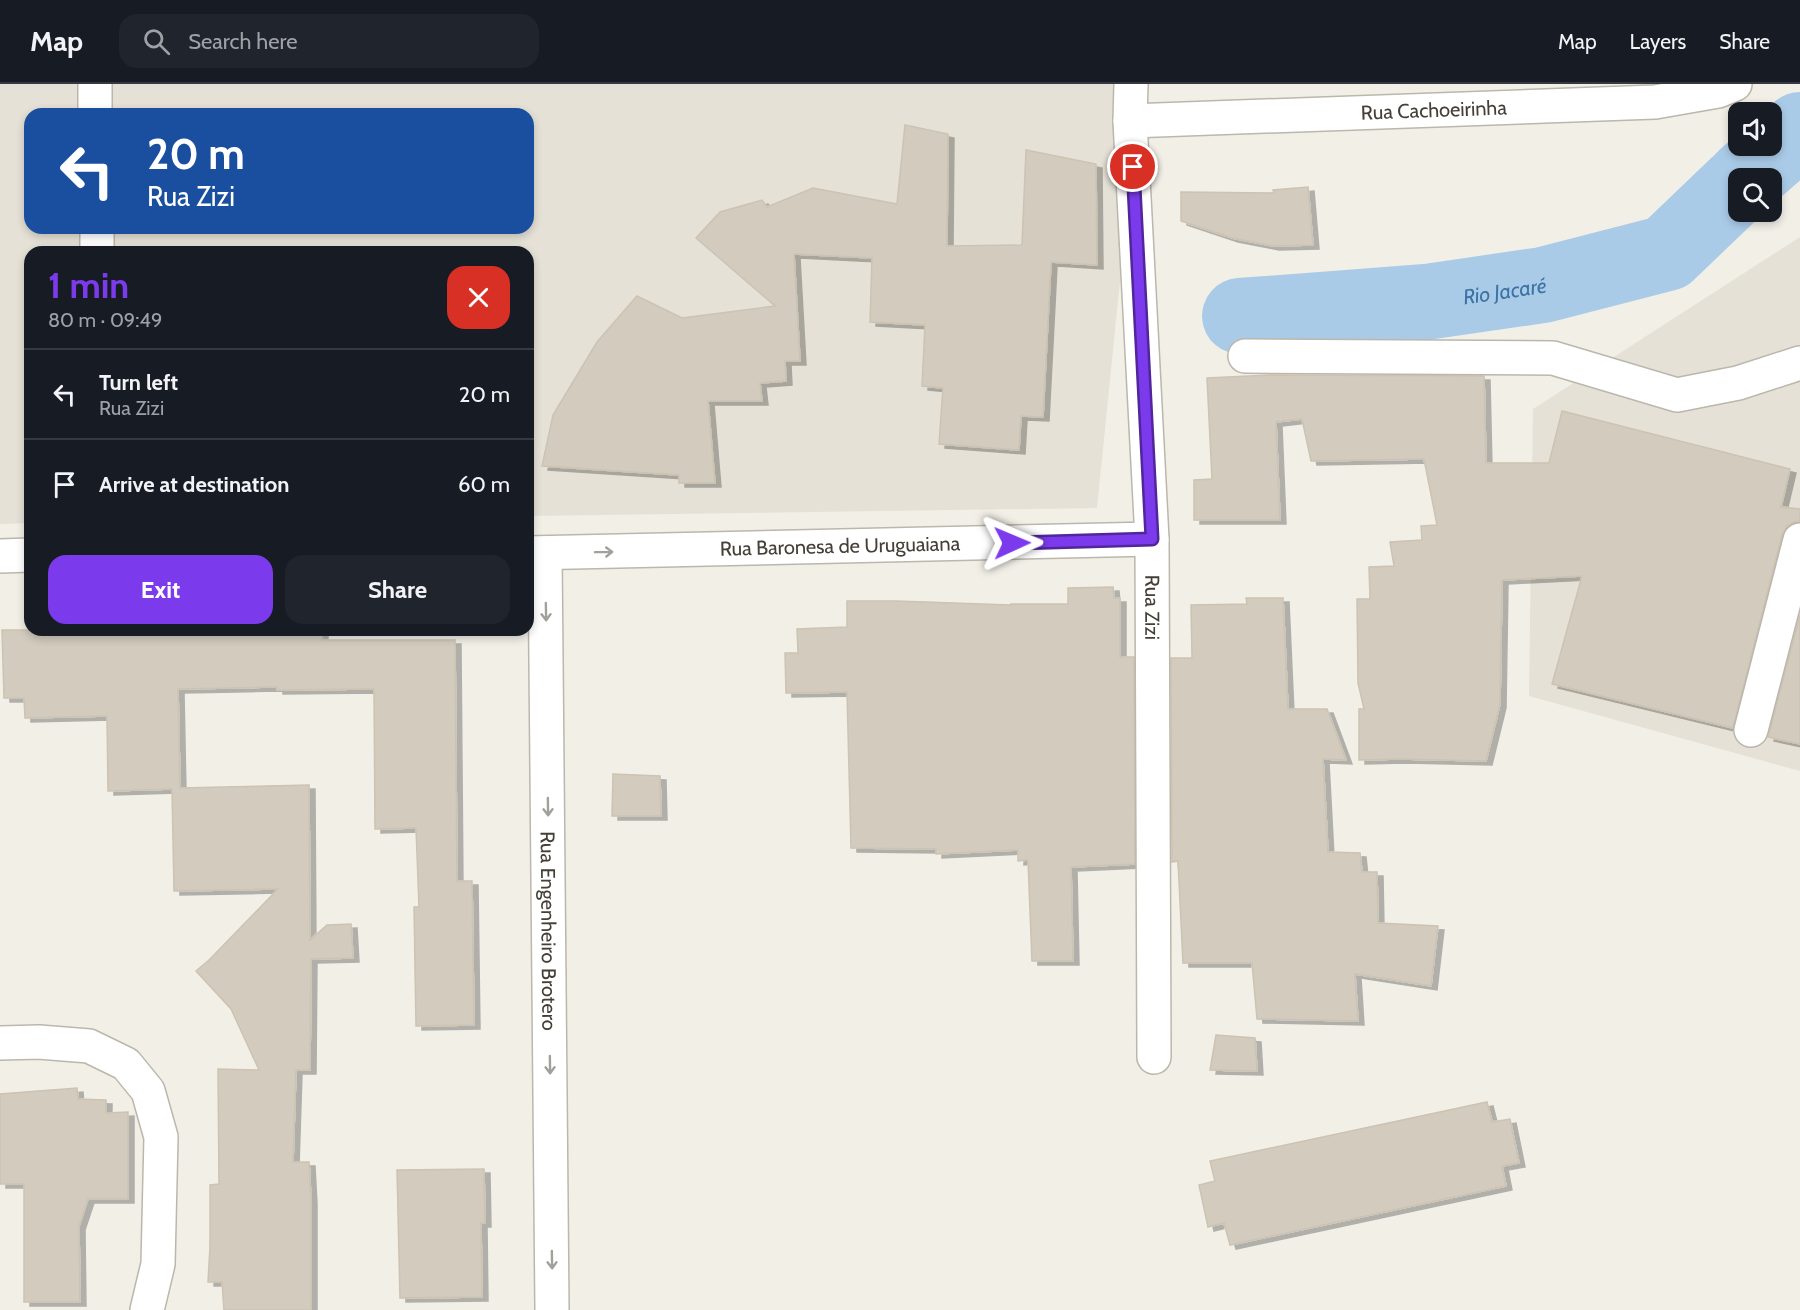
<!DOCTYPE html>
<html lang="en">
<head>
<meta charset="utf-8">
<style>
	body { margin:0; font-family:Cabin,sans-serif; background:#20242c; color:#f1f3f6; height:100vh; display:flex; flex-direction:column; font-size:22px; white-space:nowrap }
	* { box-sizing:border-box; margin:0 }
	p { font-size:20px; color:#9ea1a6 }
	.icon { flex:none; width:33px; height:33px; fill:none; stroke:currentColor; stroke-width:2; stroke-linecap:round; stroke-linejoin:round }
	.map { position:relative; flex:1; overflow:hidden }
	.sheet { position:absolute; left:24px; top:162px; width:510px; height:390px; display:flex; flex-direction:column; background:#171b24; border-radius:18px; box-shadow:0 3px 9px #0003 }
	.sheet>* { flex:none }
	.banner { position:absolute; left:24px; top:24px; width:510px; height:126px; border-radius:18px; box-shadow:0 3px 9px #0003; background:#1a4fa0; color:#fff; overflow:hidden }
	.fabs { position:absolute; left:1728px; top:18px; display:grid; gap:12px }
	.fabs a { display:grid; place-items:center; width:54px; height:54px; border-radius:12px; background:#171b24; box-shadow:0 3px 9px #0003; font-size:30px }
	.pin { position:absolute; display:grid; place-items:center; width:51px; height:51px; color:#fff; margin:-26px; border:3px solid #fff; border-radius:50%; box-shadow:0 2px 6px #0007 }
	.me { position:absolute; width:66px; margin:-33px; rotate:89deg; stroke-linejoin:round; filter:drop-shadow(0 0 4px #0008) }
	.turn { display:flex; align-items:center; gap:21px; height:126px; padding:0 24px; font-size:27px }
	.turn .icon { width:78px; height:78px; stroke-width:2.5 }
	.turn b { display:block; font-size:42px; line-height:51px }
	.round { display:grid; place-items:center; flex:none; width:63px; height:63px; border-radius:18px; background:#20242c }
	.headline { display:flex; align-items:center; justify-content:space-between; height:102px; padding:0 24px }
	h1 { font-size:36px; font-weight:700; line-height:45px; color:#7c3aed }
	.primary-button { display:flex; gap:12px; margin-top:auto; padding:12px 24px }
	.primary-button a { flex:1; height:69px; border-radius:18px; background:#7c3aed; color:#fff; font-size:24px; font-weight:700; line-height:69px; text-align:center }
	.primary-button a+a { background:#20242c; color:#f1f3f6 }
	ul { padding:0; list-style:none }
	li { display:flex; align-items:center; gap:18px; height:90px; padding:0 24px; border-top:2px solid #363941 }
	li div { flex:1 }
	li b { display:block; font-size:22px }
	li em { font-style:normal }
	header { display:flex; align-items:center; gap:36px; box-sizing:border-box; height:84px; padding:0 30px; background:#171b24; border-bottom:2px solid #363941 }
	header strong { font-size:28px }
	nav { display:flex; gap:33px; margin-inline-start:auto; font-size:21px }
	.search { width:420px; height:54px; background:#20242c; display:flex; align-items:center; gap:15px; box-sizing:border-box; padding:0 21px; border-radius:18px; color:#9ea1a6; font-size:22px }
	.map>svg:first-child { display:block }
	.residential { fill:#e5e1d6; fill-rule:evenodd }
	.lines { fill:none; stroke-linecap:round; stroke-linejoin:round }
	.river { stroke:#aacbe8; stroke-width:76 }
	.building { fill:#d2cbbe; stroke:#ccc3b2; stroke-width:1.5; filter:url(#shadow) }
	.minor-casing { stroke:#bcb7ab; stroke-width:36 }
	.minor { stroke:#fff; stroke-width:33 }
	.oneway { stroke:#a2a09b }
	.route-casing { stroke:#51269a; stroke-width:15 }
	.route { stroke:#7c3aed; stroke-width:10 }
	.labels { text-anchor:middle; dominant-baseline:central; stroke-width:6; stroke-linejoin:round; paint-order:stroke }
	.street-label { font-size:20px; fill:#444037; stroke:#fff }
	.water-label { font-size:21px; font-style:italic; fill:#3c72a4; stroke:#fff }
</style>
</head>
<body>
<header>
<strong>Map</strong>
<div class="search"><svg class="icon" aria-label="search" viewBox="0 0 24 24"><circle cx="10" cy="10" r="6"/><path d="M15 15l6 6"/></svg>Search here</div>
<nav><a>Map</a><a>Layers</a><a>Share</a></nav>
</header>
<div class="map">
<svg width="1800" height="1226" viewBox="0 0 1800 1226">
	<defs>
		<filter id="shadow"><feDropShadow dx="6" dy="4" stdDeviation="0" flood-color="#0004"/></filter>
	</defs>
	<rect width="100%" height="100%" fill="#f2efe7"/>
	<g class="residential">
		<path d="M 0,0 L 1140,0 L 1097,424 L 528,432 L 528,168 L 30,168 L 30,439 L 0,440 ZM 30,30 L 528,30 L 528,144 L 30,144 Z"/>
		<polygon points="1800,153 1800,687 1529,612 1533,325"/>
	</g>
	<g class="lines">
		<g class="river">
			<polyline points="1745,94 1800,46"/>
			<path id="s1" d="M 1240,232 L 1426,218 L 1543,201 L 1667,169 L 1738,101"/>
		</g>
	</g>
	<g class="building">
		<polygon points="905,41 948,50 947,162 1022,161 1026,66 1096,80 1097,181 1051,178 1043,333 1021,332 1019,366 939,360 943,304 922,302 925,241 870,238 872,174 794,170 800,277 785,277 786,297 760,299 762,317 708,317 715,399 679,399 679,391 542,382 553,331 597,258 637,212 682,234 775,222 696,154 720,128 762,116 767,123 813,104 897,120"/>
		<polygon points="1308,103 1313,161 1273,162 1232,154 1181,137 1181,108 1274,109 1273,106"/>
		<polygon points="1270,291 1484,292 1486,379 1549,379 1562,327 1790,385 1781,423 1800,425 1800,438 1794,438 1787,442 1782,451 1733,644 1552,600 1582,492 1502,496 1500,620 1486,677 1400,675 1359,676 1359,625 1364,625 1358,599 1357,515 1370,515 1369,483 1394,482 1390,458 1422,456 1421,442 1437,441 1424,375 1311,377 1302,335 1276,338 1280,436 1194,436 1194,396 1212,395 1207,294"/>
		<polygon points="1113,503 1114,514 1120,514 1120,573 1134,573 1135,780 1071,783 1073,877 1032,877 1028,776 1018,777 1018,766 936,770 936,765 851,764 847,608 786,609 785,569 798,569 797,545 847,543 847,517 896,517 1011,521 1011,520 1068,520 1068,504"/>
		<polygon points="1246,514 1283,514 1288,625 1327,625 1346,676 1323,675 1328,768 1360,769 1362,788 1377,788 1378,839 1438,842 1431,902 1355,890 1358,937 1257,935 1252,879 1183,879 1178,777 1172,778 1171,574 1192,574 1191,521 1247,520"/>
		<polygon points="1800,531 1800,660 1768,653"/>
		<polygon points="2,546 237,546 237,549 282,546 322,546 322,556 455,556 457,797 472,797 474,941 416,942 414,823 419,823 416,744 375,745 374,605 277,606 277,603 178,605 180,704 309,701 310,856 327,841 351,840 353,874 311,875 310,986 296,986 293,1078 309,1078 311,1116 311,1226 224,1226 222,1198 208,1198 210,1162 210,1101 219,1100 218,985 259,986 231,925 196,887 209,876 278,805 174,807 172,705 108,707 107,632 25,634 24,614 4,614"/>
		<polygon points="613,690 660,692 661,732 612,732"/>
		<polygon points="1216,951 1255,954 1257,987 1210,986"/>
		<polygon points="77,1004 78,1015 106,1016 106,1029 128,1028 128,1115 88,1115 79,1142 80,1218 24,1218 24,1100 0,1100 0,1010"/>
		<polygon points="1487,1018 1492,1038 1510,1035 1519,1079 1502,1082 1506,1102 1230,1161 1224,1139 1208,1143 1199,1101 1215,1097 1210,1077"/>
		<polygon points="484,1085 485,1139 481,1139 482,1213 400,1214 397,1086"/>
	</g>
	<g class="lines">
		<g class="minor-casing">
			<g id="minor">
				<polyline points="95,0 95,30"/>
				<path id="s2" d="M 1131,0 L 1130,37 L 1152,455 L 1154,973"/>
				<path id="s3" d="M 1130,37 L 1655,18 L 1718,7 L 1735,0"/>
				<polyline points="97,144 97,168"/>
				<polyline points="1245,272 1553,274 1677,311 1738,299 1800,279"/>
				<path id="s4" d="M 528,469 L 1152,455"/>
				<path id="s5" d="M 545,469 L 552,1226"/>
				<polyline points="0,472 30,471"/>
				<polyline points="1751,646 1800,456"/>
				<polyline points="0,959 39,958 89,962 126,980 148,1007 161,1053 158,1180 147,1226"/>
			</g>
		</g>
		<use href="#minor" class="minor"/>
	</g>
	<defs><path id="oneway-shaft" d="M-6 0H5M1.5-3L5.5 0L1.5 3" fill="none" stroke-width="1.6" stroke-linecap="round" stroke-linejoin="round" transform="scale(1.5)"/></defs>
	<g class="oneway">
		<use href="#oneway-shaft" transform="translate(604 468) rotate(-1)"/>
		<use href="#oneway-shaft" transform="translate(546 528) rotate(89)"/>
		<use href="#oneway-shaft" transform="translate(548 723) rotate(89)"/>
		<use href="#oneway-shaft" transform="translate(550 981) rotate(89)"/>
		<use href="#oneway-shaft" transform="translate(552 1176) rotate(89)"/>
	</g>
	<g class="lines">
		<g class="route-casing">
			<polyline id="route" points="1012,459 1152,455 1133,83"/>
		</g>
		<use href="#route" class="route"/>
	</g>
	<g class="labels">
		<g class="street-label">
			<text stroke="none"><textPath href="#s3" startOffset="304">Rua Cachoeirinha</textPath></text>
			<text stroke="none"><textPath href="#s4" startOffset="312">Rua Baronesa de Uruguaiana</textPath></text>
			<text stroke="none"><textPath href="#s2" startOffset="524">Rua Zizi</textPath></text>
			<text stroke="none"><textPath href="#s5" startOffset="378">Rua Engenheiro Brotero</textPath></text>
		</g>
		<g class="water-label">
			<text stroke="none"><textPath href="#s1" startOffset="266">Rio Jacaré</textPath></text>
		</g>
	</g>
</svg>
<div class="fabs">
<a><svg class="icon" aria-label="sound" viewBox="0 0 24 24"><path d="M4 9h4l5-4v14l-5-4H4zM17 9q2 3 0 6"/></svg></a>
<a><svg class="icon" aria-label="search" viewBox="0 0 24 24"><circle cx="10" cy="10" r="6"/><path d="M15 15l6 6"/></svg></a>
</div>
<div class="pin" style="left:1133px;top:83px;background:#d93025"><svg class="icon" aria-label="arrive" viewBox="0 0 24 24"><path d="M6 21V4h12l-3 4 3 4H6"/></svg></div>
<svg class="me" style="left:1012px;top:459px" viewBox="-20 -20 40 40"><path d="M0-17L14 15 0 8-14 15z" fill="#7c3aed" stroke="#fff" stroke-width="4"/></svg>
<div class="banner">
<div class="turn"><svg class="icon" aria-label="left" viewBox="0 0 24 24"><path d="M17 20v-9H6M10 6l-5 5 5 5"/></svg><div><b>20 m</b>Rua Zizi</div></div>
</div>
<section class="sheet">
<div class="headline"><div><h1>1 min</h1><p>80 m · 09:49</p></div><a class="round" style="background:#d93025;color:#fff"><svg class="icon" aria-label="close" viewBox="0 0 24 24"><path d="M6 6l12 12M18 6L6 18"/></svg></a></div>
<ul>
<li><svg class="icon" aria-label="left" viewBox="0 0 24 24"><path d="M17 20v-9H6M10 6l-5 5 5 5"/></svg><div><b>Turn left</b><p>Rua Zizi</p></div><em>20 m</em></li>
<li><svg class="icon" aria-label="arrive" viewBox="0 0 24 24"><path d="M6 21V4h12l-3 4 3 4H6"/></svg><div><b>Arrive at destination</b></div><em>60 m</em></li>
</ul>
<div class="primary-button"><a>Exit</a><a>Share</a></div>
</section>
</div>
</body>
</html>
